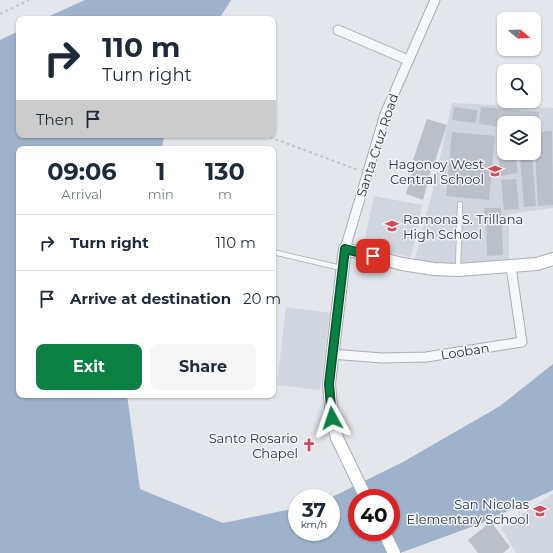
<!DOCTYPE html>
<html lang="en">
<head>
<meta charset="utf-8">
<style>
	body { margin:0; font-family:Montserrat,sans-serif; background:#f6f6f7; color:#1f2937; height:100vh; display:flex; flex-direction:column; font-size:15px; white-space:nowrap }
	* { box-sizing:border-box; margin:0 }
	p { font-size:13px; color:#747a83 }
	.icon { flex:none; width:22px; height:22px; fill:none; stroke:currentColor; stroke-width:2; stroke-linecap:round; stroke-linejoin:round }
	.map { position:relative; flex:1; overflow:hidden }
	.drawer { position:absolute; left:16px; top:146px; width:260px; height:252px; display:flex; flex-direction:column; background:#fff; border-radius:8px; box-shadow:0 1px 3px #0004 }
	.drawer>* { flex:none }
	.top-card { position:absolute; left:16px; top:16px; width:260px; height:122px; border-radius:8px; box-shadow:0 1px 3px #0004; background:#fff; color:#1f2937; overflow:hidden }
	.needle { width:26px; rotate:109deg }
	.controls { position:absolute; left:497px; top:12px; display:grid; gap:8px }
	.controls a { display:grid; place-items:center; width:44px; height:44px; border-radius:8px; background:#fff; box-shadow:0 1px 3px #0004; font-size:20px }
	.speed { position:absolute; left:288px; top:489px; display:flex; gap:8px; font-size:20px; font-weight:700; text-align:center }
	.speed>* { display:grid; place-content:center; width:52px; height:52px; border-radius:50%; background:#fff; box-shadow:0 1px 3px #0004; line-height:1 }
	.speed small { font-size:10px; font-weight:400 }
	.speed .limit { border:6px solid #d22; background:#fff; color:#111 }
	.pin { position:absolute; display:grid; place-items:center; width:34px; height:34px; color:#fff; margin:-17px; border-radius:8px; box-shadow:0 2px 6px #0006 }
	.me { position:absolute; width:44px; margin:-22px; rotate:355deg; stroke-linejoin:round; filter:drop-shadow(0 0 3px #0008) }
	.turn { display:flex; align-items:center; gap:14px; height:84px; padding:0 20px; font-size:18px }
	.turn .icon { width:52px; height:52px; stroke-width:2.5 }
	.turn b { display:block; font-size:28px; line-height:34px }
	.then { display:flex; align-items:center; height:38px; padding:0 20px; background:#0003; gap:8px; font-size:15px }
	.eta { display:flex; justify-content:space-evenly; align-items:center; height:68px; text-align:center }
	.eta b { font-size:24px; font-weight:700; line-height:28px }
	.action { display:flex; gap:8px; margin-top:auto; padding:8px 20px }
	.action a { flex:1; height:46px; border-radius:8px; background:#0b8043; color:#fff; font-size:16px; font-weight:700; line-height:46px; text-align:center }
	.action a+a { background:#f6f6f7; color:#1f2937 }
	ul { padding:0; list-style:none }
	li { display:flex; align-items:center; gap:12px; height:56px; padding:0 20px; border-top:1px solid #e0e1e3 }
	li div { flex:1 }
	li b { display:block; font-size:15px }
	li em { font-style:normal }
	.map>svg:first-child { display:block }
	.built { fill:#d1d5dd; fill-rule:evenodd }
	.water { fill:#9eb2cb; fill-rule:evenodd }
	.building { fill:#babfc8 }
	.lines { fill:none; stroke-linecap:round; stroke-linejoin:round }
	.lane-casing { stroke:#a8adb5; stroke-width:6 }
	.street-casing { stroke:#a8adb5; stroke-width:11 }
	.secondary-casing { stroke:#a8adb5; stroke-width:14 }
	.path { stroke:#c1c4ca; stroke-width:2; stroke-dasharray:3 3; stroke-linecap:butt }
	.lane { stroke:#f6f7f9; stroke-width:4.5 }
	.street { stroke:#f6f7f9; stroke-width:9 }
	.secondary { stroke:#fff; stroke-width:12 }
	.route-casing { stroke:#07532c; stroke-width:10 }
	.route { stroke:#0b8043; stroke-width:7 }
	.labels { text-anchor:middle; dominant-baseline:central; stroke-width:3; stroke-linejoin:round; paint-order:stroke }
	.street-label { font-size:13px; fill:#2a3343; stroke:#f3f5f8 }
	.poi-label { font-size:13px; fill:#2a3343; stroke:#f3f5f8; text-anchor:end }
</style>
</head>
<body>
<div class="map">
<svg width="553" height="553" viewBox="0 0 553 553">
	<rect width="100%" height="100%" fill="#e3e6eb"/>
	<g class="built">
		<path d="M 452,103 L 553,108 L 553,208 L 509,214 L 509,262 L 447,265 L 415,259 L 433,189 ZM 504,123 L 534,123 L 534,153 L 504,153 Z"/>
		<polygon points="374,196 422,205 411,257 363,247"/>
		<polygon points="286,307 330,313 320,390 277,385"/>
		<polygon points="553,494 553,553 516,553 501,528"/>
	</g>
	<g class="water">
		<polygon points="85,0 231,0 219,19 43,19"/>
		<path d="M 19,31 L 19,135 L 164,135 L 162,149 L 19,149 L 19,395 L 127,395 L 140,489 L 223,523 L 297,508 L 297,532 L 331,532 L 330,498 L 403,462 L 500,406 L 553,364 L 553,490 L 482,523 L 400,553 L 0,553 L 0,40 ZM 357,498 L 391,498 L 391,532 L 357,532 Z"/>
	</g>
	<g class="building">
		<polygon points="454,107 477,110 476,123 452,120"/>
		<polygon points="481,107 539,112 538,129 534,129 534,123 504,123 504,127 479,124"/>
		<polygon points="427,119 447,125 433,167 413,160"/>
		<polygon points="552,131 553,205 538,206 534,132"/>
		<polygon points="452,132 495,136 489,200 446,196"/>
		<polygon points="504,144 504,153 515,153 518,173 501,176 497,145"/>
		<polygon points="532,156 536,206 524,207 520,157"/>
		<polygon points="414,165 431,170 423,200 406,194"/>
		<polygon points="516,179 519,209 504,210 501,180"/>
		<polygon points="484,208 501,208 501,221 485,222"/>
		<polygon points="486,224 502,224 503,255 487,256"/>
		<polygon points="491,522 510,547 503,553 478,553 468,540"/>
	</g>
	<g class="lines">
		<g class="lane-casing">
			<g id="lane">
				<polyline points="273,252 341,268"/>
				<polyline points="458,268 460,204"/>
			</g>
		</g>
		<g class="street-casing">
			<g id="street">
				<polyline points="338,30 408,60"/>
				<polyline points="345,249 385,114 435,0"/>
				<polyline points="331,354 382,358 426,357 522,342 511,267"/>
			</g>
		</g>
		<g class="secondary-casing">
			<g id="secondary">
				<polyline points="366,498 337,438 332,418 329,384 345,249 402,264 434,269 458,270 537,264 553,259"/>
				<polyline points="384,532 394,553"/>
			</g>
		</g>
		<g class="path">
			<polyline points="0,14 29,0"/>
			<polyline points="264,135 358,170"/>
		</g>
		<use href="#lane" class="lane"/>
		<use href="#street" class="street"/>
		<use href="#secondary" class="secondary"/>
	</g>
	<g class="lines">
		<g class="route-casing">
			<polyline id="route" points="332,418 329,384 345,249 373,256"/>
		</g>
		<use href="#route" class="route"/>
	</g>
	<defs>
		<g id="school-bare" transform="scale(1.08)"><path d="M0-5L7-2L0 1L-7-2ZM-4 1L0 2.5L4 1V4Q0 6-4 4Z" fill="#cf4959" stroke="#f3f5f8" stroke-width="2.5" paint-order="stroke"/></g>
		<g id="church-bare" transform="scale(1.08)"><path d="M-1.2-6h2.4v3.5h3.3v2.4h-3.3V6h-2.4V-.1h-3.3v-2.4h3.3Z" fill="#cf4959" stroke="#f3f5f8" stroke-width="2.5" paint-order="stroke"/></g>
	</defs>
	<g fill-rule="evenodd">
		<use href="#school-bare" x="495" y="171"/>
		<use href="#school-bare" x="392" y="226"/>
		<use href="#church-bare" x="309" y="445"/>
		<use href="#school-bare" x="540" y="511"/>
	</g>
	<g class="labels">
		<g class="street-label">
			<text transform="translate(377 145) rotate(-72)">Santa Cruz Road</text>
			<text transform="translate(465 351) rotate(-9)">Looban</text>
		</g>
		<g class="poi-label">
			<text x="484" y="164">Hagonoy West<tspan x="484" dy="15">Central School</tspan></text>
			<text x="403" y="219" text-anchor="start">Ramona S. Trillana<tspan x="403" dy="15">High School</tspan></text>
			<text x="298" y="438">Santo Rosario<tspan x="298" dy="15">Chapel</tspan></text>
			<text x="529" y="504">San Nicolas<tspan x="529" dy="15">Elementary School</tspan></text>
		</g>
	</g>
</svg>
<div class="controls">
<a><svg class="needle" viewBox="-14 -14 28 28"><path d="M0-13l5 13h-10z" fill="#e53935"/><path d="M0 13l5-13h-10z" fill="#747a83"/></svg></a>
<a><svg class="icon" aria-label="search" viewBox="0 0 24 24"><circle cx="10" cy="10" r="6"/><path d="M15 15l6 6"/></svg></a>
<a><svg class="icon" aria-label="layers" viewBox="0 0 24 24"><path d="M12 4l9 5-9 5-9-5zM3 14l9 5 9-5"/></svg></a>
</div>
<div class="speed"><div>37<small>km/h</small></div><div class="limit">40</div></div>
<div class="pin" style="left:373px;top:256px;background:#d93025"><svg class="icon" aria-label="arrive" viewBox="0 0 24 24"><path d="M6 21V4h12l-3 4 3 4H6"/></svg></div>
<svg class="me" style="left:332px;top:418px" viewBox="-20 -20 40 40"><path d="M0-17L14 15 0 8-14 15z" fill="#0b8043" stroke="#fff" stroke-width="4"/></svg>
<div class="top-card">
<div class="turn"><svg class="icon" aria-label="right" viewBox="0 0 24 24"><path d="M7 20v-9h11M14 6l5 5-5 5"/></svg><div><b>110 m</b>Turn right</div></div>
<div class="then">Then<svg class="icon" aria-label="arrive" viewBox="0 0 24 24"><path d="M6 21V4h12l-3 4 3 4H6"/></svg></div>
</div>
<section class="drawer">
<div class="eta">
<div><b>09:06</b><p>Arrival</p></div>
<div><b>1</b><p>min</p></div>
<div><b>130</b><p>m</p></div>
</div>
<ul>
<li><svg class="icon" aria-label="right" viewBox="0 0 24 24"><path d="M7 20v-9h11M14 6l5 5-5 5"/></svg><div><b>Turn right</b></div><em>110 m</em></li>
<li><svg class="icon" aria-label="arrive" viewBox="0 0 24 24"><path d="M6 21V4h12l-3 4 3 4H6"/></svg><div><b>Arrive at destination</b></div><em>20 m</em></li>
</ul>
<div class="action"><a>Exit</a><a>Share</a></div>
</section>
</div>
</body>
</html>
